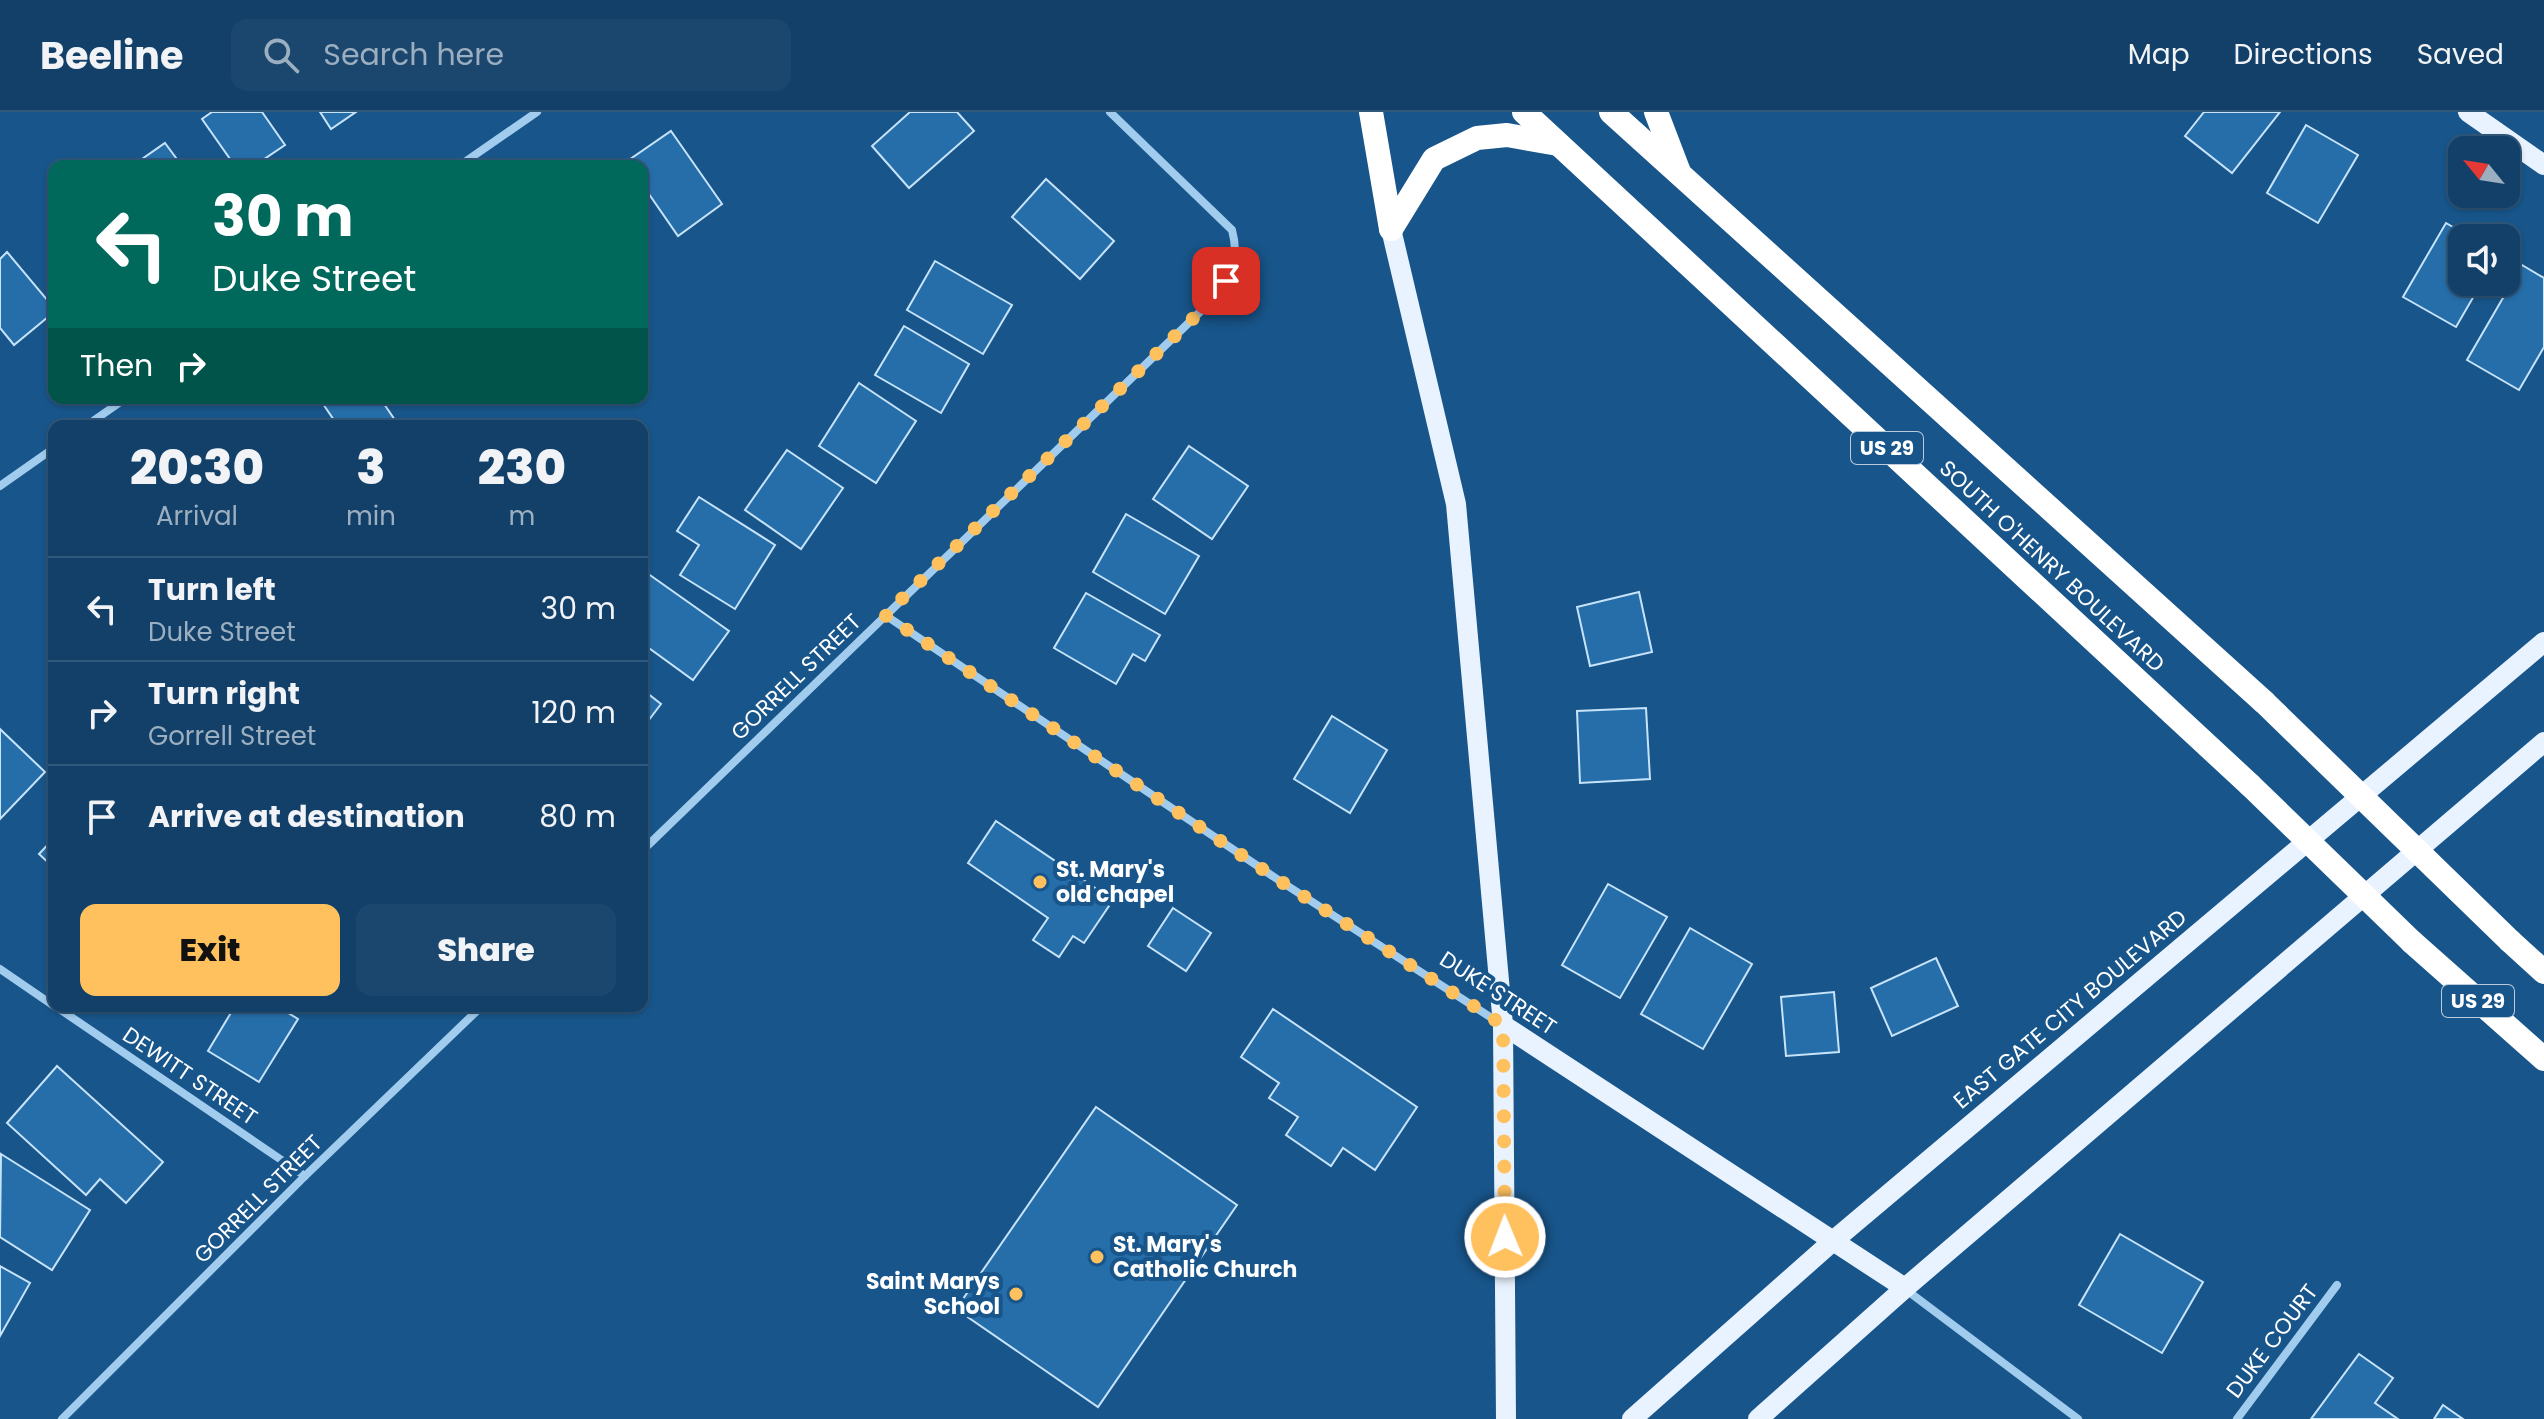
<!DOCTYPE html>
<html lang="en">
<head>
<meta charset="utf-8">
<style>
	body { margin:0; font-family:Poppins,sans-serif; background:#1b476e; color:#f1f3f6; height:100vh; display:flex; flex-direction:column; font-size:30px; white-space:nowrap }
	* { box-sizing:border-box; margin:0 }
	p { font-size:26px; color:#9cafc0 }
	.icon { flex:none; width:44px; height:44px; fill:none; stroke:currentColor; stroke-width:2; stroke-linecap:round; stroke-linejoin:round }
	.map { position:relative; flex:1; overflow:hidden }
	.details { position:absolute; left:48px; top:308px; width:600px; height:592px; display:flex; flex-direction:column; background:#124068; border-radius:16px; box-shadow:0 2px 6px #0004,0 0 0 2px #31597c }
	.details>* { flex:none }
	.hud { position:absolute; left:48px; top:48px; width:600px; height:244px; border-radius:16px; box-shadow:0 2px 6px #0004,0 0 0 2px #31597c; background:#00695c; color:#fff; overflow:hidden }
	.needle { width:52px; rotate:300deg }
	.tools { position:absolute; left:2448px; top:24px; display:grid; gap:16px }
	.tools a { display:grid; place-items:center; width:72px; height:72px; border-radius:16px; background:#124068; box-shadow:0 2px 6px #0004,0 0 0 2px #31597c; font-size:40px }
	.pin { position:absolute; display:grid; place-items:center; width:68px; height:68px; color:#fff; margin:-34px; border-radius:16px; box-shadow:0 4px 12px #0006 }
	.me { position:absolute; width:88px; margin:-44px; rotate:359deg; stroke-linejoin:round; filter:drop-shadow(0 0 6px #0008) }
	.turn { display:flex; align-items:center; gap:28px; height:168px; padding:0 32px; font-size:36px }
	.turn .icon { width:104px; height:104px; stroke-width:2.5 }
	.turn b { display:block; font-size:56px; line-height:68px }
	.then { display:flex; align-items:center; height:76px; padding:0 32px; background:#0003; gap:16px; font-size:30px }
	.eta { display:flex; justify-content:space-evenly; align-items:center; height:136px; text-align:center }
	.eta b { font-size:48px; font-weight:800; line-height:56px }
	.primary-button { display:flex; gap:16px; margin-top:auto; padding:16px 32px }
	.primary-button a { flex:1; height:92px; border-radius:16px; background:#ffc05e; color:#111; font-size:32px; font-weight:800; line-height:92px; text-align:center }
	.primary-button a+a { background:#1b476e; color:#f1f3f6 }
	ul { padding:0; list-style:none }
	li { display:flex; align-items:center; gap:24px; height:104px; padding:0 32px; border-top:2px solid #31597c }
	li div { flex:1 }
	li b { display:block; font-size:30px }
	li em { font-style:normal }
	header { display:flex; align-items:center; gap:48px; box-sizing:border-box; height:112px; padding:0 40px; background:#124068; border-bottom:2px solid #31597c }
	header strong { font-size:38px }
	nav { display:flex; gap:44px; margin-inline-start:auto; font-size:28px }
	.search { width:560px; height:72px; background:#1b476e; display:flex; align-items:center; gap:20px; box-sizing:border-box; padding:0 28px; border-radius:16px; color:#9cafc0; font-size:30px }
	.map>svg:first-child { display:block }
	.building { fill:#266ea9; stroke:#c7e3fa; stroke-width:2 }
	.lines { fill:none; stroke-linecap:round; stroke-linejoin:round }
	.minor { stroke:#a1ccee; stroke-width:8 }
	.primary { stroke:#e8f3ff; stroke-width:20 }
	.motorway { stroke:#fff; stroke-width:24 }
	.motorway-bridge { stroke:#fff; stroke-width:24 }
	.route { stroke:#ffc05e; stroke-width:14; stroke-dasharray:0 25.2 }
	.poi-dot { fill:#ffc05e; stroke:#18558a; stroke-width:3 }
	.labels { text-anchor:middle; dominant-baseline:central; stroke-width:8; stroke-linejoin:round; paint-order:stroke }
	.shield { fill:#18558a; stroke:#baccdc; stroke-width:2 }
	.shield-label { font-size:20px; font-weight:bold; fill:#fff }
	.street-label { font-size:22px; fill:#fff; stroke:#18558a }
	.poi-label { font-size:22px; font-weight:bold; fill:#fff; stroke:#18558a; text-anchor:start }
</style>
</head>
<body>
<header>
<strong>Beeline</strong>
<div class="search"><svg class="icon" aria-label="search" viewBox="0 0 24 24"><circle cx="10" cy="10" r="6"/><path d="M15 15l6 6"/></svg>Search here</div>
<nav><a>Map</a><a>Directions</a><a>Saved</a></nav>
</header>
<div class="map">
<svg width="2544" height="1307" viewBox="0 0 2544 1307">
	<rect width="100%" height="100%" fill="#18558a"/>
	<g class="building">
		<polygon points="212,0 262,0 285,33 254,54 235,54 202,7"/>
		<polygon points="320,0 356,0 331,17"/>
		<polygon points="910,0 957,0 974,19 909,76 872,34"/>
		<polygon points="2204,0 2280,0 2232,61 2185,24"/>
		<polygon points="2306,13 2358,43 2318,111 2267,81"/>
		<polygon points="671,19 722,92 678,124 642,72 642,54 629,54 626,50"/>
		<polygon points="165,31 182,54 132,54"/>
		<polygon points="1046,67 1114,129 1080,167 1012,105"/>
		<polygon points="2446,111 2472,126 2462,126 2462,170 2482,170 2456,215 2403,185"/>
		<polygon points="7,140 54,196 54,200 14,233 0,216 0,147"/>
		<polygon points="935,149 1012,193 983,242 907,198"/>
		<polygon points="2522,153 2544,166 2544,235 2519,278 2467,248"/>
		<polygon points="904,214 969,252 941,301 875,263"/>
		<polygon points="859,271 916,309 876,371 819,334"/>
		<polygon points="319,286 380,286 399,314 338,314"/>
		<polygon points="1189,334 1248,374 1212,427 1153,387"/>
		<polygon points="787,338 843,376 801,437 745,398"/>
		<polygon points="699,385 775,433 735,497 680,463 699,433 677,419"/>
		<polygon points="1126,402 1199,444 1165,502 1093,460"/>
		<polygon points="647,461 729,519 693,568 642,531 642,468"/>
		<polygon points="1639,480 1652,540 1590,554 1577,495"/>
		<polygon points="1086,481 1160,523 1145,549 1133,542 1116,572 1054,536"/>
		<polygon points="642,577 661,592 642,617"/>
		<polygon points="1646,596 1650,667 1580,671 1577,599"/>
		<polygon points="1332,604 1387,638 1350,701 1294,667"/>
		<polygon points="0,617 45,660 0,707"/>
		<polygon points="996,709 1113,788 1084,831 1073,824 1059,845 1033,828 1048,806 968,751"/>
		<polygon points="54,726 54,756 39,742"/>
		<polygon points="1608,772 1667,805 1620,886 1562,853"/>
		<polygon points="1173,796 1211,821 1186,859 1148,834"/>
		<polygon points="1690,816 1752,852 1703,937 1641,902"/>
		<polygon points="1936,846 1958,894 1892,924 1871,876"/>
		<polygon points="1834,880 1839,940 1786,944 1781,885"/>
		<polygon points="235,894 277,894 298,907 259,970 208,939"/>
		<polygon points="1273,897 1417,995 1375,1058 1343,1036 1331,1054 1286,1023 1298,1005 1269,986 1279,971 1241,945"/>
		<polygon points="57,954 163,1050 126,1091 100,1067 86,1083 7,1011"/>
		<polygon points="1096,995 1237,1093 1098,1295 956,1197"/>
		<polygon points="1,1042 90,1098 52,1158 0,1125"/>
		<polygon points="2120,1122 2203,1170 2162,1241 2079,1193"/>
		<polygon points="0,1154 30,1171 0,1224"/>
		<polygon points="2359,1242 2393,1266 2375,1291 2398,1307 2311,1307"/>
		<polygon points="2443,1293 2463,1307 2434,1307"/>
	</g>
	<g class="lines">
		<g class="minor">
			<polyline points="459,54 537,0"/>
			<polyline points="86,314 126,286"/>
			<polyline points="0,374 54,336"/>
			<polyline points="885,503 1277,767 1501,912"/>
			<path d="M 642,739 L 1203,197 C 1226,169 1242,155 1232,118 L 1110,0"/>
			<polyline points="0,857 54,894"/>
			<polyline points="55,894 305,1064"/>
			<polyline points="1905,1177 2078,1307"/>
			<polyline points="62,1307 305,1064 482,894"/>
			<polyline points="2237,1307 2337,1173"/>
		</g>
		<g class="primary">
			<polyline points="2468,0 2544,53"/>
			<polyline points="1391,117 1456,392 1503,913 1506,1307"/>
			<polyline points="1503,913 1905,1176"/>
			<polyline points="1632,1307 1833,1129 2544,530"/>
			<polyline points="1758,1307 1905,1176 2544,630"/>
		</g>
		<g class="motorway">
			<polyline points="1371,0 1391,117"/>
			<polyline points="1524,0 2250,673"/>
			<polyline points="1611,0 2264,590"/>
			<polyline points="1656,0 1679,60"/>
			<polyline points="1391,117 1434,47 1477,26 1507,23 1558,32"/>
			<polyline points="2510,829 2544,860"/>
			<polyline points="2412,830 2544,947"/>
		</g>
		<g class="motorway-bridge">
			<polyline points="2264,590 2510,829"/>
			<polyline points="2250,673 2412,830"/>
		</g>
	</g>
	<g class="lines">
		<polyline class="route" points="1226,169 1203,197 885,503 1277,767 1503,913 1505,1125"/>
	</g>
	<g class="poi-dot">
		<circle cx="1040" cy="770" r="8"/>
		<circle cx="1097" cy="1145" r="8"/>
		<circle cx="1016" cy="1182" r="8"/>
	</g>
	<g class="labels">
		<g class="shield">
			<rect x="1851" y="320" width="72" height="32" rx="6"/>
			<rect x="2442" y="873" width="72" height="32" rx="6"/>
		</g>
		<g class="shield-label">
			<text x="1887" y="336">US 29</text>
			<text x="2478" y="889">US 29</text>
		</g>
		<g class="street-label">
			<text transform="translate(2052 454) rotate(43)">SOUTH O'HENRY BOULEVARD</text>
			<text transform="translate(796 565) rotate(-44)">GORRELL STREET</text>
			<text transform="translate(1498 881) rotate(33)">DUKE STREET</text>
			<text transform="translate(2070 897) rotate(-40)">EAST GATE CITY BOULEVARD</text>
			<text transform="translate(190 964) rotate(34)">DEWITT STREET</text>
			<text transform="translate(258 1087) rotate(-45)">GORRELL STREET</text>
			<text transform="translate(2272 1229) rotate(-53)">DUKE COURT</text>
		</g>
		<g class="poi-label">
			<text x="1056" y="757">St. Mary's<tspan x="1056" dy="25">old chapel</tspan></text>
			<text x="1113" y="1132">St. Mary's<tspan x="1113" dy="25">Catholic Church</tspan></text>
			<text x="1000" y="1169" text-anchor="end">Saint Marys<tspan x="1000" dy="25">School</tspan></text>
		</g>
	</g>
</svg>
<div class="tools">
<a><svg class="needle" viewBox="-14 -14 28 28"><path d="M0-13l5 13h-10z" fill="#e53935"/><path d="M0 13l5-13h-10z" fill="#9cafc0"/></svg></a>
<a><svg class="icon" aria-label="sound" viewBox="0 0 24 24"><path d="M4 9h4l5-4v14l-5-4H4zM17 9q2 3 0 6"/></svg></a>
</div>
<div class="pin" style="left:1226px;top:169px;background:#d93025"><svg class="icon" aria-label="arrive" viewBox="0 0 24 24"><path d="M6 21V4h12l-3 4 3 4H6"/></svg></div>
<svg class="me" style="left:1505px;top:1125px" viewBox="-20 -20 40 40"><circle r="17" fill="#ffc05e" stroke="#fff" stroke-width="3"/><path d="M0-11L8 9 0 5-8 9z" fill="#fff"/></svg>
<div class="hud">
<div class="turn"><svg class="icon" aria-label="left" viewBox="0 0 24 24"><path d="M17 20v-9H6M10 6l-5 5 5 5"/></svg><div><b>30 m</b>Duke Street</div></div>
<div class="then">Then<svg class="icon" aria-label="right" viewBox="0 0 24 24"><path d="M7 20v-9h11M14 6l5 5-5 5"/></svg></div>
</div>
<section class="details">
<div class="eta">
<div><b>20:30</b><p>Arrival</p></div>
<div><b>3</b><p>min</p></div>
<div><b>230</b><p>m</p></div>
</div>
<ul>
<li><svg class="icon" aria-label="left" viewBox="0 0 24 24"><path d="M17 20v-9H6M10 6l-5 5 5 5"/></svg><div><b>Turn left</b><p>Duke Street</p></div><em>30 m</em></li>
<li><svg class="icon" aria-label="right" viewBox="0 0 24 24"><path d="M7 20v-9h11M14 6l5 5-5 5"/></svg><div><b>Turn right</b><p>Gorrell Street</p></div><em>120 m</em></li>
<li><svg class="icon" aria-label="arrive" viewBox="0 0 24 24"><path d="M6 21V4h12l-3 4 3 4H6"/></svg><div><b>Arrive at destination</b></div><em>80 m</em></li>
</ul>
<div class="primary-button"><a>Exit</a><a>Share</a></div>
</section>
</div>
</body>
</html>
